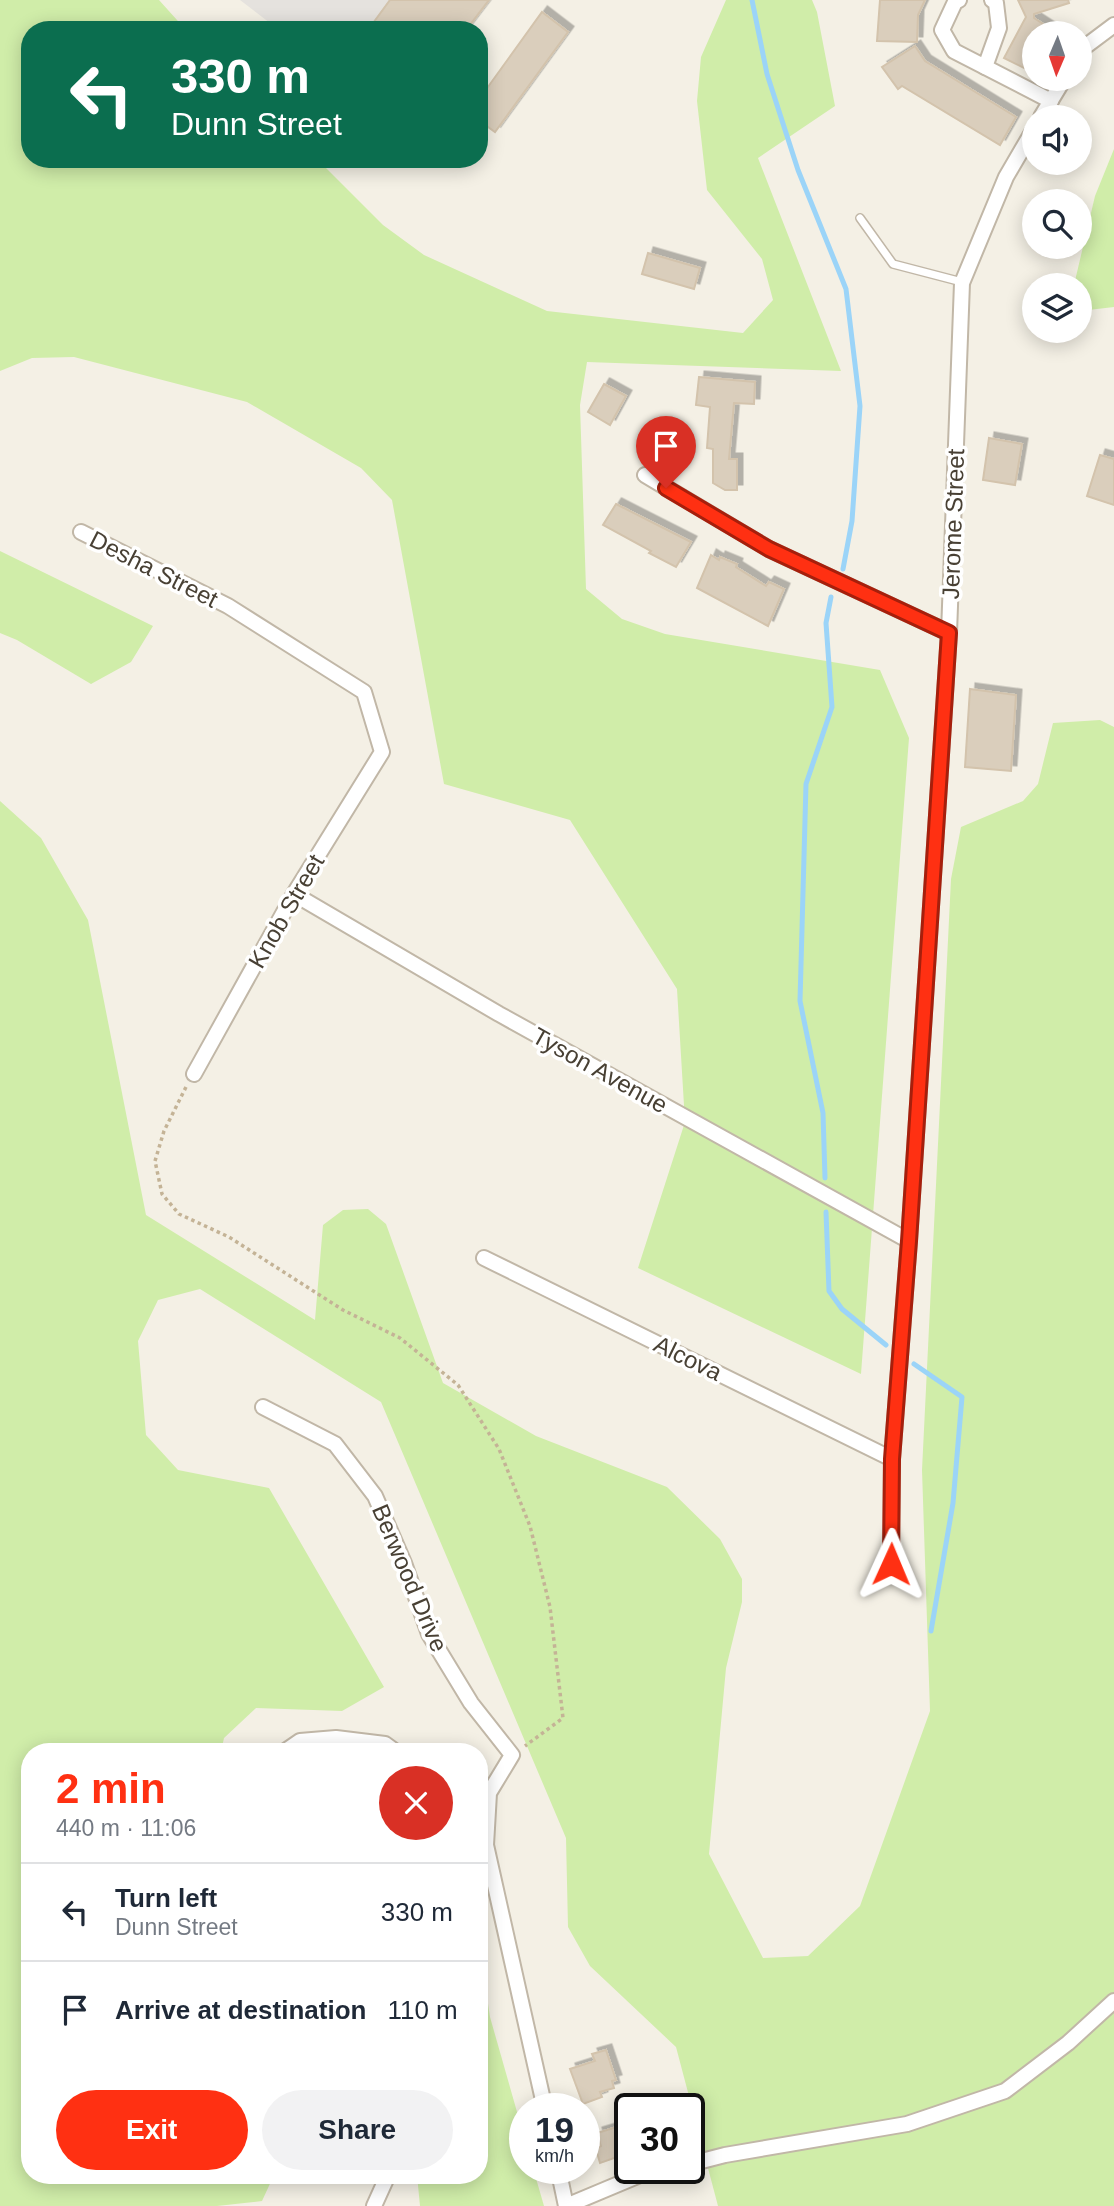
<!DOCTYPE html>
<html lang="en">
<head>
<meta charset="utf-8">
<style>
	body { margin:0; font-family:Arial,sans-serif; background:#f2f2f3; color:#1f2937; height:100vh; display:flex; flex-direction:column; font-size:26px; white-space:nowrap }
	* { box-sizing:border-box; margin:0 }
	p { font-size:23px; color:#747a83 }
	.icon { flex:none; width:38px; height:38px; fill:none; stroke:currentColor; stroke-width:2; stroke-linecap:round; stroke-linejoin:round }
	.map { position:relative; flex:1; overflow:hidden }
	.side { position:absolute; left:21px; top:1743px; width:467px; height:441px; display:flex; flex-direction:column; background:#fff; border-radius:28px; box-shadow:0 4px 18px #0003 }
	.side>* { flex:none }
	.top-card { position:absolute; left:21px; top:21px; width:467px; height:147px; border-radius:28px; box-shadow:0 4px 18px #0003; background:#0b6e4f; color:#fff; overflow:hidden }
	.needle { width:46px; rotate:182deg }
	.fabs { position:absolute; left:1022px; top:21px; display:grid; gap:14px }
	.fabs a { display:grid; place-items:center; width:70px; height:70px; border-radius:50%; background:#fff; box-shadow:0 4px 18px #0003; font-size:35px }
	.speed { position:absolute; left:509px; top:2093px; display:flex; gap:14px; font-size:35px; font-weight:700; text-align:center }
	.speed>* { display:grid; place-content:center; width:91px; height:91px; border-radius:50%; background:#fff; box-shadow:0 4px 18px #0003; line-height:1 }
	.speed small { font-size:18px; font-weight:400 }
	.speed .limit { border:4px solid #111; border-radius:10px; background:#fff; color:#111 }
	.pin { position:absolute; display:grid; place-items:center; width:60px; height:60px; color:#fff; margin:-72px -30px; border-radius:50% 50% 50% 0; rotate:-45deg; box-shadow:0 0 7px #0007 }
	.pin .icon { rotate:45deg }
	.me { position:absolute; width:77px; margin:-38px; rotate:1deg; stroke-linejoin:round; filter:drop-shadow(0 0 5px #0008) }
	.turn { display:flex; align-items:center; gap:24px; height:147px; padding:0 35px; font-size:32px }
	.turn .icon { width:91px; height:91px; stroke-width:2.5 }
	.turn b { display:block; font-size:49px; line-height:60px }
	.round { display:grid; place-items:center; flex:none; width:74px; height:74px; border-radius:37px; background:#f2f2f3 }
	.overview { display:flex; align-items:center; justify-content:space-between; height:119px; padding:0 35px }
	h1 { font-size:42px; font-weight:600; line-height:52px; color:#ff3012 }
	.button { display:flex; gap:14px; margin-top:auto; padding:14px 35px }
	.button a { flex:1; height:80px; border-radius:42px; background:#ff3012; color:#fff; font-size:28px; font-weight:600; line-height:80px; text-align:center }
	.button a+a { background:#f2f2f3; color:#1f2937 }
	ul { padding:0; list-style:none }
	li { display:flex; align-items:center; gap:21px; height:98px; padding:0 35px; border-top:2px solid #e0e1e3 }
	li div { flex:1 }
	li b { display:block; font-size:26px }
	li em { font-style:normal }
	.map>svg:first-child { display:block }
	.green { fill:#d0eda9 }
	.parking { fill:#e5e2de }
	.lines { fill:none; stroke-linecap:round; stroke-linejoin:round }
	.stream { stroke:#9bd4f8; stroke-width:5 }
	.building { fill:#dacebc; stroke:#d3c3ac; stroke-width:2; filter:url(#shadow) }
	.service-casing { stroke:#c1b7a7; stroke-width:10 }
	.minor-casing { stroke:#c1b7a7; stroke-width:18 }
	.path { stroke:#c4b396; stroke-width:3.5; stroke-dasharray:3.5 3.5; stroke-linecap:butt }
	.service { stroke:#fff; stroke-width:7 }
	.minor { stroke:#fff; stroke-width:14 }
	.route-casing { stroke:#a61f0c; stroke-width:18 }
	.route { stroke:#ff3012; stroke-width:12 }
	.labels { text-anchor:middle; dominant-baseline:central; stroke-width:7; stroke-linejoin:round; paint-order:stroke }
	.street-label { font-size:24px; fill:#484034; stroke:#fff }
</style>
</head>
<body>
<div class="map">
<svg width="1114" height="2206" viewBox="0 0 1114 2206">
	<defs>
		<filter id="shadow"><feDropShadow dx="5.5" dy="-5.5" stdDeviation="0" flood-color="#0004"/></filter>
	</defs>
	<rect width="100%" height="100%" fill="#f4f0e5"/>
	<g class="green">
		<polygon points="0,0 159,0 186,30 30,30 30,159 317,159 383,225 424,255 547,311 743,333 773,300 762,259 707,190 697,101 701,57 726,0 812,0 817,12 835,106 758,158 841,371 587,362 580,405 586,589 622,619 665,634 880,670 909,738 861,1374 638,1268 685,1122 677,989 570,820 444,784 392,500 361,468 247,402 74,357 32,358 0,371"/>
		<polygon points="1114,149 1114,307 1080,311 1080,285 1074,285 1095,196"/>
		<polygon points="0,551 153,626 131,662 91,684 17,640 0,633"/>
		<polygon points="1100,720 1114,727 1114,2206 718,2206 676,2047 590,1966 568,1927 566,1838 381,1402 200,1289 158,1300 138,1341 146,1435 178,1470 269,1488 384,1687 342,1711 256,1708 224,1738 221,1752 30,1752 30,2175 274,2175 262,2201 217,2206 0,2206 0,801 41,838 88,920 146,1215 315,1320 323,1225 343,1210 368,1209 386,1224 443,1383 536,1436 667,1487 720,1539 742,1579 742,1602 726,1668 709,1854 763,1958 808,1956 860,1906 930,1711 922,1470 951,879 961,827 1023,801 1038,784 1053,723"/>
		<polygon points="480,1964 483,1970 490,2017 525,2140 525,2168 533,2168 544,2206 420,2206 417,2175 480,2175"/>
	</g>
	<polygon class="parking" points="240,0 390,0 368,30 279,30"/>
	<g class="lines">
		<g class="stream">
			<polyline points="752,0 767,74 798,170 846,289 860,406 852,521 843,569"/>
			<polyline points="825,1178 823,1113 800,1001 806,784 832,707 826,623 831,597"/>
			<polyline points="826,1212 829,1291 842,1309 886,1345"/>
			<polyline points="914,1364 962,1397 953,1503 931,1631"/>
		</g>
	</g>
	<g class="building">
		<polygon points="390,0 489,0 466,30 368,30"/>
		<polygon points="880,0 925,0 918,15 917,42 877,41"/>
		<polygon points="1018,0 1068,0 1069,3 1034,14 1034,18 1057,33 1034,33 1034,63 1030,71 1004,58 1026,17"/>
		<polygon points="542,12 568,32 495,132 480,121 480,98"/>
		<polygon points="915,46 925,61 1016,117 1000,145 902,86 898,89 882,67"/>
		<polygon points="648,253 700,268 694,289 642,274"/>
		<polygon points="699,377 755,382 754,404 734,403 729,459 737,459 737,490 725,490 713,483 713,449 707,448 710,407 696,405"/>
		<polygon points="604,384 626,396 610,425 588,412"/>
		<polygon points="989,438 1022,444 1015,485 983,480"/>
		<polygon points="1100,455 1114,459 1114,505 1087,496"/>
		<polygon points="616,504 691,542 676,567 649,553 651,551 603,525"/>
		<polygon points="711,555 719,560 720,557 737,564 736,567 766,586 769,582 784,589 768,626 697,588"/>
		<polygon points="970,689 1016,695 1011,771 965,767"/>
		<polygon points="606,2050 616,2080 612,2081 614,2088 600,2092 602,2097 583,2104 570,2069 595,2061 592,2054"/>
		<polygon points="617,2127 626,2154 600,2163 596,2149 601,2146 597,2133"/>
	</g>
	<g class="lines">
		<g class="service-casing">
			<polyline id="service" points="860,218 893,264 962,282"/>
		</g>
		<g class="minor-casing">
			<g id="minor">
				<polyline points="959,0 955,2 942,30 954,51 1051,101"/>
				<polyline points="1080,52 1082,49 1114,25"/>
				<polyline points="985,67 999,28 996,3 992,0"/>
				<polyline points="1041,117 1064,79"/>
				<polyline points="645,475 769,549 949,633"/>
				<polyline points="81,532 228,606 364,692 382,752 294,894 194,1074"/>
				<polyline points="294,894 499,1014 909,1241"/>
				<polyline points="484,1258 892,1459"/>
				<polyline points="263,1407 335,1444 375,1496 404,1563 429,1634 471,1703 512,1755 489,1793 486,1845 545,2109"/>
				<polyline points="891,1564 892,1459 909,1241 949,633 962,283 1006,177 1034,129"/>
				<polyline points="284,1752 300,1741 336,1738 385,1744 396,1752"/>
				<polyline points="690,2164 725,2155 907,2124 1005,2091 1068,2043 1114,2001"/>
				<polyline points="558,2168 566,2206"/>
				<polyline points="374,2206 388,2175"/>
				<polyline points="566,2206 640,2175 670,2168"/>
			</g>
		</g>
		<polyline class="path" points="186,1087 164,1131 155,1161 162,1194 179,1214 229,1237 343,1310 400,1338 458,1385 499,1449 530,1526 550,1607 563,1718 525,1746"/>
		<use href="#service" class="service"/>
		<use href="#minor" class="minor"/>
	</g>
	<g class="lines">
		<g class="route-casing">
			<polyline id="route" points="666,488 769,549 949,633 909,1241 892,1459 891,1564"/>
		</g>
		<use href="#route" class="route"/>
	</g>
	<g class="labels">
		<g class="street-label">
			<text transform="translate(953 524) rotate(-88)">Jerome Street</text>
			<text transform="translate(154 569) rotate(27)">Desha Street</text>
			<text transform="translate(286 911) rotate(-60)">Knob Street</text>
			<text transform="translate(600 1070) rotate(29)">Tyson Avenue</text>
			<text transform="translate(688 1358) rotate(26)">Alcova</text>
			<text transform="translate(410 1578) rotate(67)">Berwood Drive</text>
		</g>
	</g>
</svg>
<div class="fabs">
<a><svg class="needle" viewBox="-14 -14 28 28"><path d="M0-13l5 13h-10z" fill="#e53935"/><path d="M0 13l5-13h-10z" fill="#747a83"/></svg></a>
<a><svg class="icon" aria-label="sound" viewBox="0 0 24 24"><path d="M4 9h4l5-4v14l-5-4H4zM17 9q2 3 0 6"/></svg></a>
<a><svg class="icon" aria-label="search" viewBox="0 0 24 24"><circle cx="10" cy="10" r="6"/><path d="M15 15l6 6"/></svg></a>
<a><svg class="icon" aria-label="layers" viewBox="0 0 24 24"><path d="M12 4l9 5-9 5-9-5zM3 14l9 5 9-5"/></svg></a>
</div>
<div class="speed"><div>19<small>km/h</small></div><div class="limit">30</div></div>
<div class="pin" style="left:666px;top:488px;background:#d93025"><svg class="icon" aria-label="arrive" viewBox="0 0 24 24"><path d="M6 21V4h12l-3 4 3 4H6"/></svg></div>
<svg class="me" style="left:891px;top:1564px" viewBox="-20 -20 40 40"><path d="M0-17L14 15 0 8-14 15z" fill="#ff3012" stroke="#fff" stroke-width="4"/></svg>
<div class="top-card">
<div class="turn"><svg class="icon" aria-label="left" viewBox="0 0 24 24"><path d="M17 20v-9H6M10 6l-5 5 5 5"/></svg><div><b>330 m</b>Dunn Street</div></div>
</div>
<section class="side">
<div class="overview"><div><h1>2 min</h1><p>440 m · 11:06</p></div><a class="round" style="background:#d93025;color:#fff"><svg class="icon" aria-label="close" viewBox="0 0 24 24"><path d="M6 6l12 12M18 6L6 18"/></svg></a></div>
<ul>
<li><svg class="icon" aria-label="left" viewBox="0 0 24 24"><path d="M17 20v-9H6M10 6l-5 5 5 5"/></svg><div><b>Turn left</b><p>Dunn Street</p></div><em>330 m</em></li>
<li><svg class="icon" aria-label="arrive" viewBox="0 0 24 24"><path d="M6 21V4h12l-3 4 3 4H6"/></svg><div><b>Arrive at destination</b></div><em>110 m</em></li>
</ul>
<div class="button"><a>Exit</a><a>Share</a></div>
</section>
</div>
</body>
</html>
